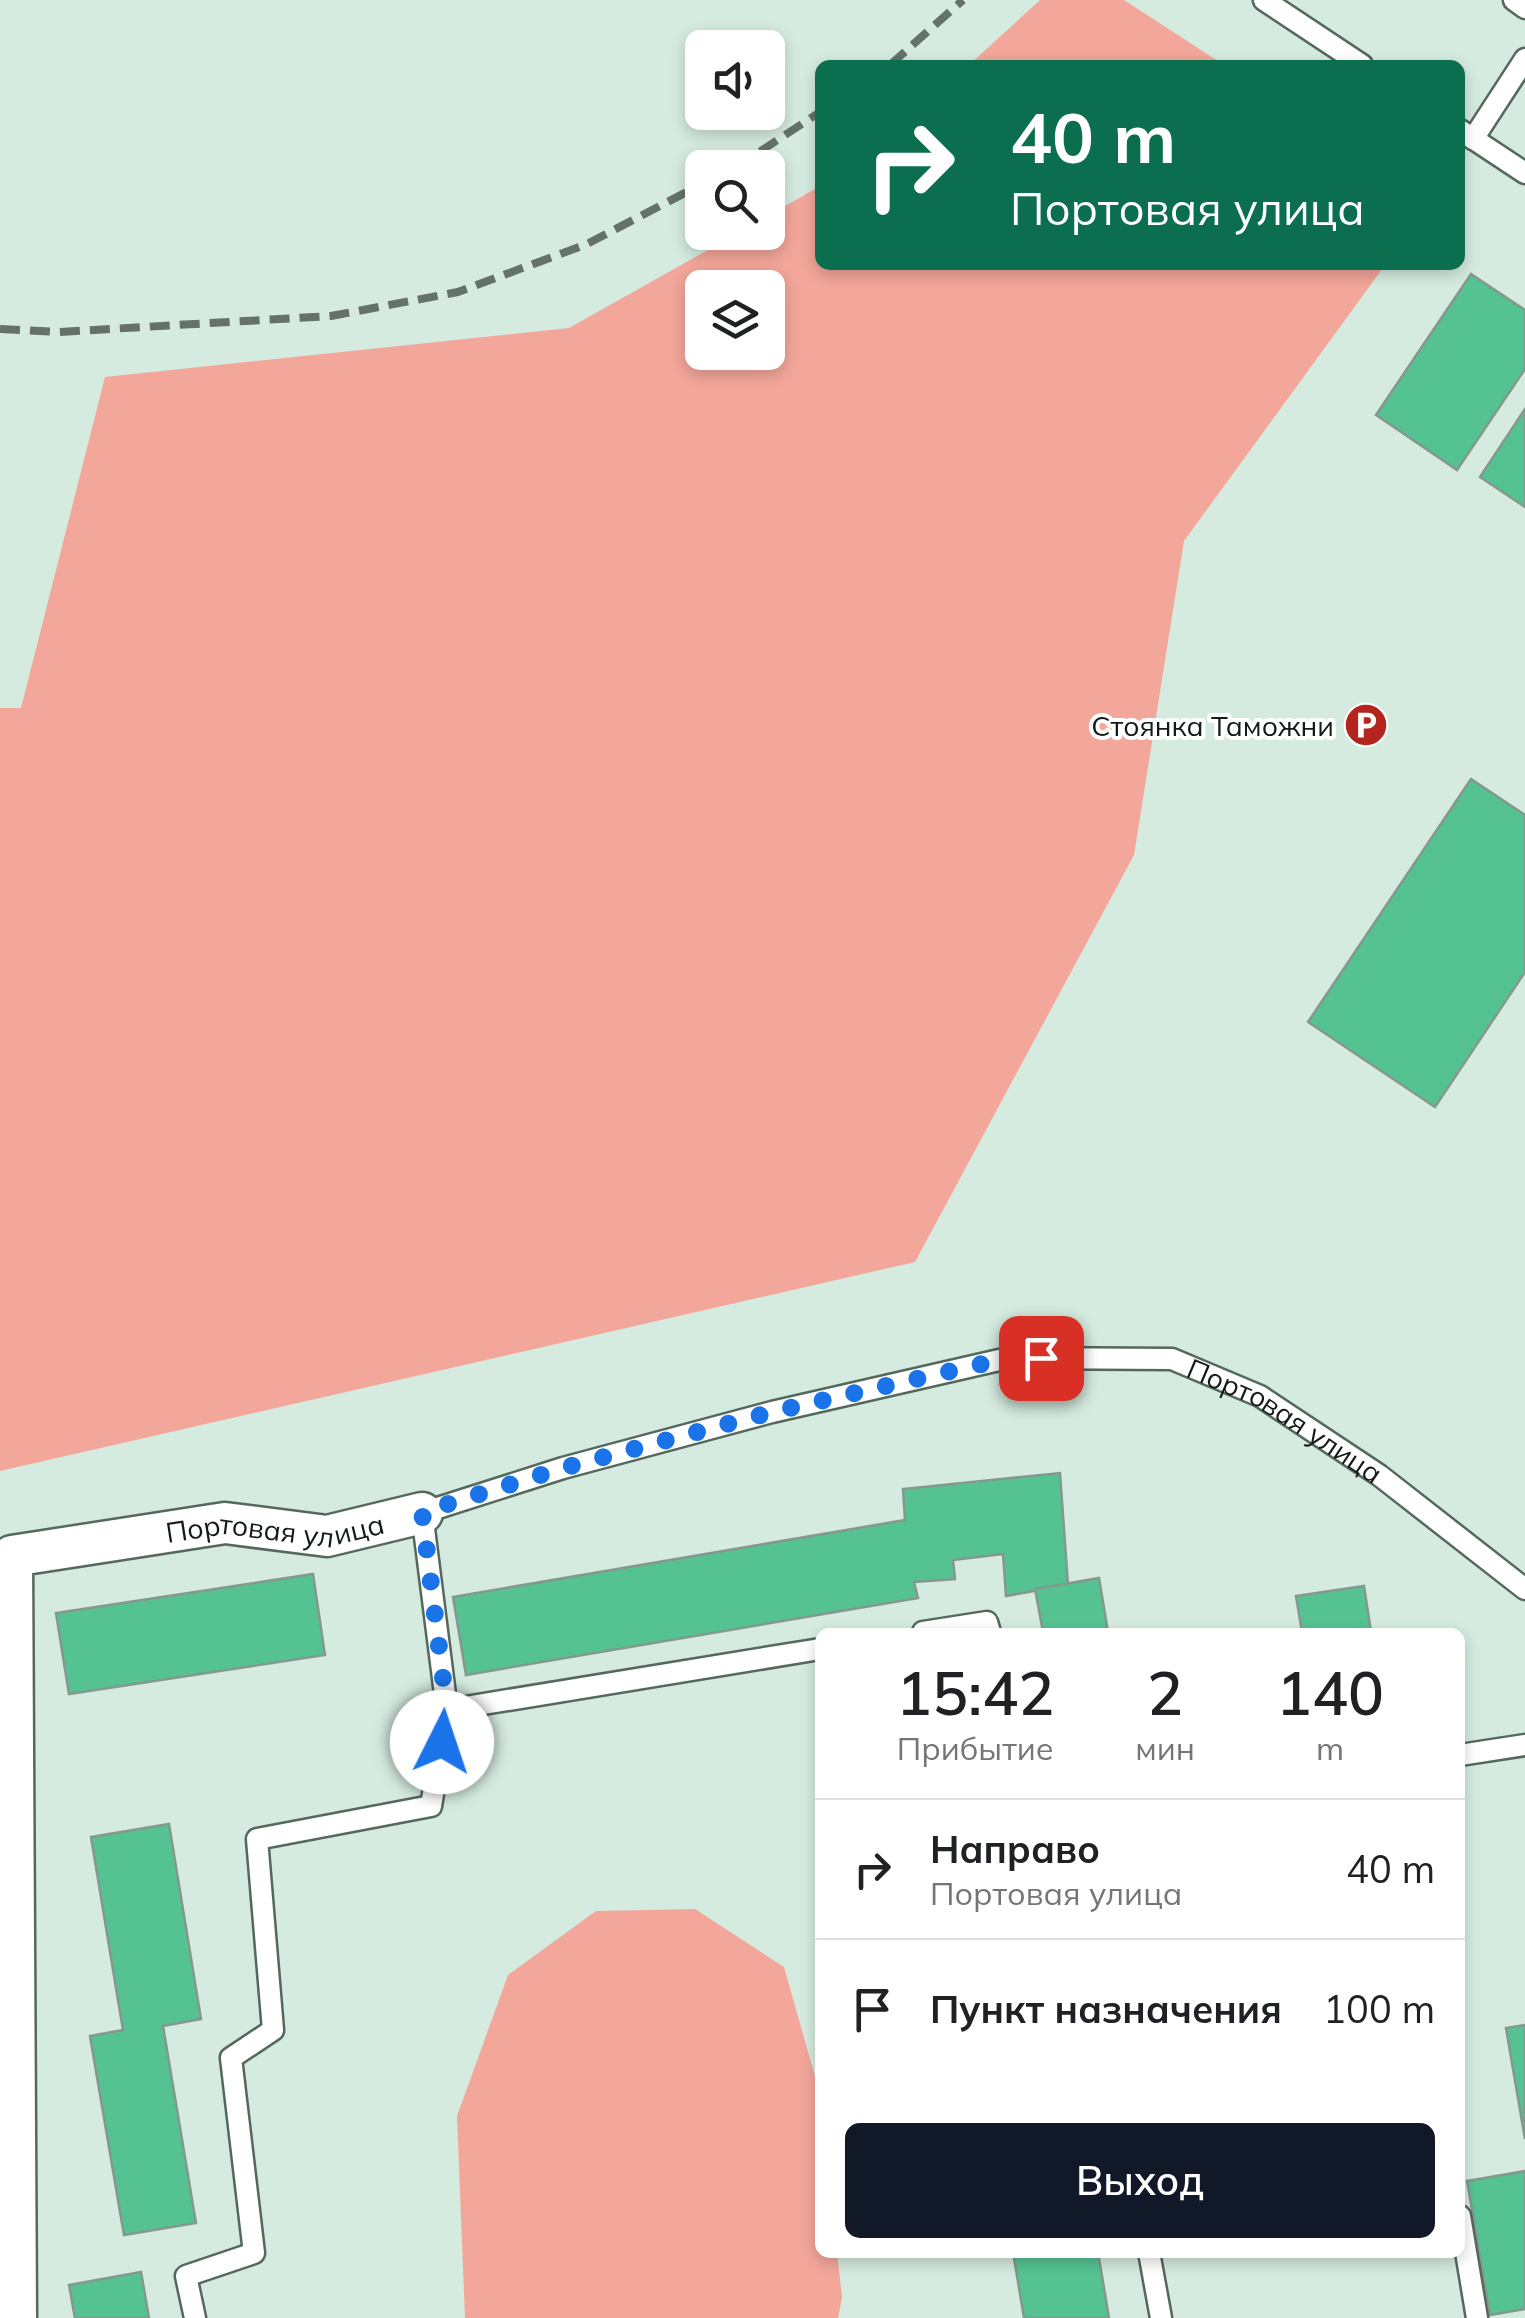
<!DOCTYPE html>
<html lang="ru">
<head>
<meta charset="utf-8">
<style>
	body { margin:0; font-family:Mulish,sans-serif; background:#f2f2f2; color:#202124; height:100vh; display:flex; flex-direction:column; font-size:38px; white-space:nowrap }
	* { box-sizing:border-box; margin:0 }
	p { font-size:32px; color:#757577 }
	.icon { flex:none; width:55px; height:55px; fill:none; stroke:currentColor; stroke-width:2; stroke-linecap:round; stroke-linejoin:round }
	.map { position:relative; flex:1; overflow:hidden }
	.drawer { position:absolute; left:815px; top:1628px; width:650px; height:630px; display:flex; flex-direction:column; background:#fff; border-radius:15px; box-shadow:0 5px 15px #0003 }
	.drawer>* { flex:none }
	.banner { position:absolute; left:815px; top:60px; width:650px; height:210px; border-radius:15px; box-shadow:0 5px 15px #0003; background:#0b6e4f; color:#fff; overflow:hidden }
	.fabs { position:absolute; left:685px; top:30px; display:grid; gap:20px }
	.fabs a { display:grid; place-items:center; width:100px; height:100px; border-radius:15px; background:#fff; box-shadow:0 5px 15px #0003; font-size:50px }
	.pin { position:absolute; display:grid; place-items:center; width:85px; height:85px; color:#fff; margin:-42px; border-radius:20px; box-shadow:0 5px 15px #0006 }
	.me { position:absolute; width:110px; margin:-55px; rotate:4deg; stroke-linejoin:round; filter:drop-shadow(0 0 8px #0008) }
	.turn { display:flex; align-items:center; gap:35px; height:210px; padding:0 30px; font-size:45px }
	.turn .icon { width:130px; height:130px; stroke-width:2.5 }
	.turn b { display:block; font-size:70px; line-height:85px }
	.eta { display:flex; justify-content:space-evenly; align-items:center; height:170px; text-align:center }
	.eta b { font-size:60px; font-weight:600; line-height:70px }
	.button { display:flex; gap:20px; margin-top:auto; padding:20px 30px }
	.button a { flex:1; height:115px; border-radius:15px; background:#111827; color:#fff; font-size:40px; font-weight:600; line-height:115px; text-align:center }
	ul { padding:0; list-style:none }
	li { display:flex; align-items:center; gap:30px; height:140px; padding:0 30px; border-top:2px solid #e0e0e0 }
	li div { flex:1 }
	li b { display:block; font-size:38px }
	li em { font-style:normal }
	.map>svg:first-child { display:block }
	.green { fill:#f3a69a; fill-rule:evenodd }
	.building { fill:#55c391; stroke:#84988d; stroke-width:2.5 }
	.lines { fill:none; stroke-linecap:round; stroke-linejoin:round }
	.service-casing { stroke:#55685e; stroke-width:25 }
	.minor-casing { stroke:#55685e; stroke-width:45 }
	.service { stroke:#fff; stroke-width:20 }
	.minor { stroke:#fff; stroke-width:40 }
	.rail { stroke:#64726a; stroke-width:8; stroke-dasharray:20 10; stroke-linecap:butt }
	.route { stroke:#1a73e8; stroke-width:18; stroke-dasharray:0 32.4 }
	.labels { text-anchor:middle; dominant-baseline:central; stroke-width:8; stroke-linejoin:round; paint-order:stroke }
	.poi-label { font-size:28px; fill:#131b17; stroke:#fff; text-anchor:end }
	.street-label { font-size:28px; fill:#131b17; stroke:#fff }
</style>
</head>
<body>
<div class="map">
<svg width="1525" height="2318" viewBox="0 0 1525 2318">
	<rect width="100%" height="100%" fill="#d5ebdf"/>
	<g class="green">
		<polygon points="1040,0 1124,0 1224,65 969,65"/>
		<path d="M 820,186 L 820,265 L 1385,265 L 1184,541 L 1134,855 L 915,1262 L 0,1471 L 0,708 L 21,708 L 105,377 L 569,328 L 738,233 L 768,232 L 768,216 ZM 702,288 L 768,288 L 768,352 L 702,352 Z"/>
		<polygon points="695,1909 784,1967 820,2094 820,2252 837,2253 842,2297 838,2318 465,2318 457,2116 508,1975 596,1911"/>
	</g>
	<g class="building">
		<polygon points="1471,274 1525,310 1525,369 1457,470 1376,415"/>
		<polygon points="1525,409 1525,507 1480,477"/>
		<polygon points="1471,779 1525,815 1525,972 1435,1107 1308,1022"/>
		<polygon points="1060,1473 1068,1585 1006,1596 1003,1554 953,1560 955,1579 914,1582 918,1598 466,1675 453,1597 905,1520 903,1489"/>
		<polygon points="313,1574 325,1655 69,1694 56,1613"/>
		<polygon points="1099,1578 1108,1632 1043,1632 1035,1589"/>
		<polygon points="1364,1586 1371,1632 1302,1632 1296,1596"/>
		<polygon points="169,1824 201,2019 163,2026 196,2223 124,2235 90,2036 123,2030 91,1837"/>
		<polygon points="1525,2025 1525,2139 1506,2028"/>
		<polygon points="1525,2171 1525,2309 1490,2315 1467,2181"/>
		<polygon points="1013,2252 1098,2252 1109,2318 1024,2318"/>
		<polygon points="141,2272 149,2318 75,2318 69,2285"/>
	</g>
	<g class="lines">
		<g class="service-casing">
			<g id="service">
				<polyline points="1264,0 1362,65"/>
				<polyline points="1514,0 1525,8"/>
				<polyline points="1460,130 1525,173"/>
				<polyline points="1473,139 1525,59"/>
				<polyline points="923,1632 987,1622 990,1632"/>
				<path id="s1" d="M 447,1710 L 422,1513 L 563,1468 L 772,1412 L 1008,1358 L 1172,1359 L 1260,1396 L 1379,1475 L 1525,1589"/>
				<polyline points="1460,1755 1525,1745"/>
				<polyline points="1460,2216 1477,2318"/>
				<polyline points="1149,2252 1161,2318"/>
				<polyline points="195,2318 186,2276 254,2253 231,2058 273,2030 257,1839 431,1806 447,1710 820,1649"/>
			</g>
		</g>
		<g class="minor-casing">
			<g id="minor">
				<path id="s2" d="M 16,2318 L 12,1556 L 225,1523 L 327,1536 L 422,1513"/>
			</g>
		</g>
		<use href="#service" class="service"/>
		<use href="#minor" class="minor"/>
		<g class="rail">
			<polyline points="890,65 963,0"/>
			<polyline points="735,168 820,112"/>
			<polyline points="0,329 58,332 331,316 458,292 587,244 702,184"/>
		</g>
	</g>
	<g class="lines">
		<polyline class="route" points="442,1742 447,1710 422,1512 563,1468 772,1412 1008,1358 1041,1358"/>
	</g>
	<defs>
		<g id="parking-disc" transform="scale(2.25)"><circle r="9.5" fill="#b4251d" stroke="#fff"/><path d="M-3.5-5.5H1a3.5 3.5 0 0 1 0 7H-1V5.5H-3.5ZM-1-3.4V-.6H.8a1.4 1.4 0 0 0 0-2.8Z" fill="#fff"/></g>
	</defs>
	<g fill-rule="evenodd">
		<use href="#parking-disc" x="1366" y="725"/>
	</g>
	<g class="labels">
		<g class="poi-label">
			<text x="1334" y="725">Стоянка Таможни</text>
		</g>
		<g class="street-label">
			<text stroke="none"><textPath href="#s1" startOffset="1098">Портовая улица</textPath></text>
			<text stroke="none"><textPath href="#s2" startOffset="1028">Портовая улица</textPath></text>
		</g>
	</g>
</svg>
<div class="fabs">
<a><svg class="icon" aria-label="sound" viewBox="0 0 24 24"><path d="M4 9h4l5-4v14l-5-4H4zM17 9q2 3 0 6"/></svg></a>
<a><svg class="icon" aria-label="search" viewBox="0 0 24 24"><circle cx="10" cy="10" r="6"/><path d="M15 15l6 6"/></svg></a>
<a><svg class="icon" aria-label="layers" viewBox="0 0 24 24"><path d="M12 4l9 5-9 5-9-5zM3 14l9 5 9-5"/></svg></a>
</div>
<div class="pin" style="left:1041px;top:1358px;background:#d93025"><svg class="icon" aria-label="arrive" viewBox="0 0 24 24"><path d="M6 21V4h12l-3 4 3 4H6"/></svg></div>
<svg class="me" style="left:442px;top:1742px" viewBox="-20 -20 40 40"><circle r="19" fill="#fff"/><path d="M0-13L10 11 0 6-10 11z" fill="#1a73e8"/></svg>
<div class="banner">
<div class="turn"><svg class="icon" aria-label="right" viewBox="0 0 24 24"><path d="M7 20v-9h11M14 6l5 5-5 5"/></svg><div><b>40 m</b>Портовая улица</div></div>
</div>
<section class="drawer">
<div class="eta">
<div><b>15:42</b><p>Прибытие</p></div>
<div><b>2</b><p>мин</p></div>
<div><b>140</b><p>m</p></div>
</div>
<ul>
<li><svg class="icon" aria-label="right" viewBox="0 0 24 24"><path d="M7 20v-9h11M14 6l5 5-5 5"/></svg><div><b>Направо</b><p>Портовая улица</p></div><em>40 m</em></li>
<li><svg class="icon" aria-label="arrive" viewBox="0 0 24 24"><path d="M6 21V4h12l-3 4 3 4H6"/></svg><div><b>Пункт назначения</b></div><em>100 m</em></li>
</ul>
<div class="button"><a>Выход</a></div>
</section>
</div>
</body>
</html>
